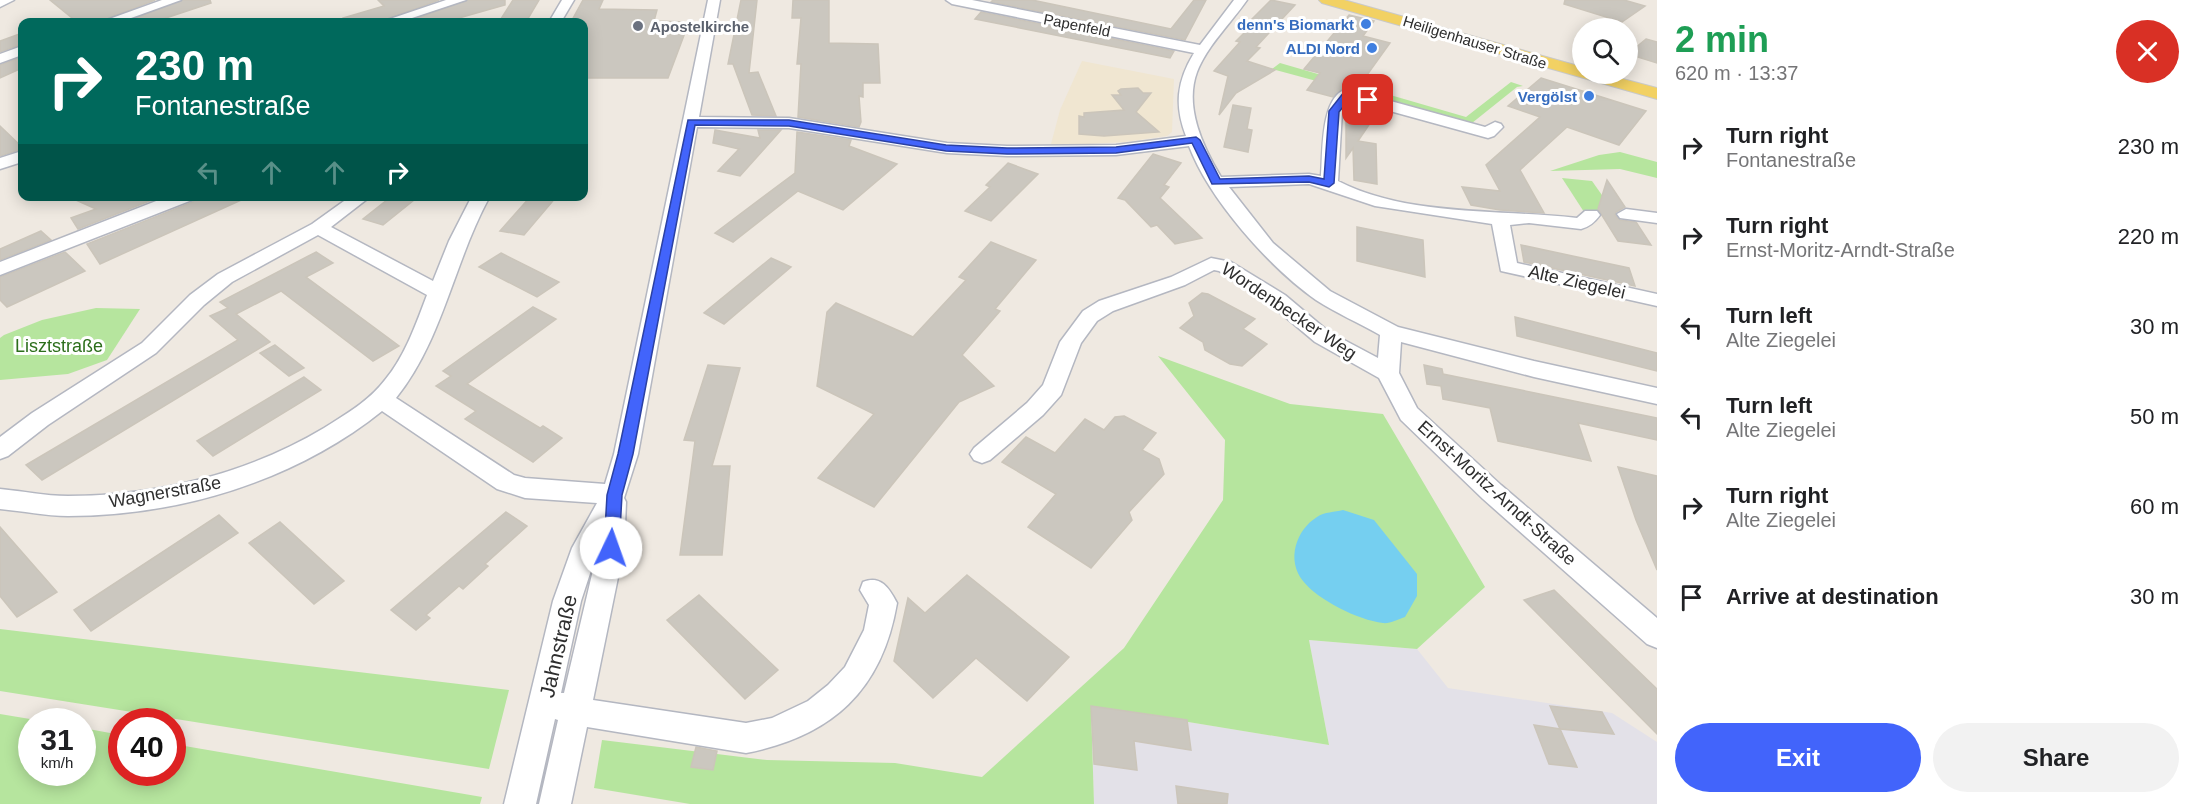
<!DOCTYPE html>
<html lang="en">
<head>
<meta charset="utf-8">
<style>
	body { margin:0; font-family:Arial,sans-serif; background:#f2f2f2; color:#202124; height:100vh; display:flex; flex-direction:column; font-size:22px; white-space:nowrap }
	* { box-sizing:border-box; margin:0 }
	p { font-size:20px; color:#757577 }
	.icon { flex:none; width:33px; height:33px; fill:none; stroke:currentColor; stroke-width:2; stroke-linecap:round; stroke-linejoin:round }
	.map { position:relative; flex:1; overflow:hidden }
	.sheet { display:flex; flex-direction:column; background:#fff; width:540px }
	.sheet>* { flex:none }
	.banner { position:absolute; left:18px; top:18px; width:570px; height:183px; border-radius:12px; box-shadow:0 3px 15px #0003; background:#00695c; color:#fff; overflow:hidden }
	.buttons { position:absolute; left:1572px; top:18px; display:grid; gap:12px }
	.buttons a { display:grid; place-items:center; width:66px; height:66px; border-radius:50%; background:#fff; box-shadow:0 3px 15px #0003; font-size:30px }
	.speed { position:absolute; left:18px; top:708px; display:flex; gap:12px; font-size:30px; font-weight:700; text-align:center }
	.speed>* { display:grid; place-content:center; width:78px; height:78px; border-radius:50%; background:#fff; box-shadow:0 3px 15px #0003; line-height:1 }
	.speed small { font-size:15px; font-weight:400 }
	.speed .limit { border:9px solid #d22; background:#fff; color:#111 }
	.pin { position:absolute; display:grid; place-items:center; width:51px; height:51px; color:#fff; margin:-26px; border-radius:12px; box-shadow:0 3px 9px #0006 }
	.me { position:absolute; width:66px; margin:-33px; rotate:3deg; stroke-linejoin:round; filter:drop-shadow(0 0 4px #0008) }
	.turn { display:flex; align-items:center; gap:21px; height:126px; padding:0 18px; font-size:27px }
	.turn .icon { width:78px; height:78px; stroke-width:2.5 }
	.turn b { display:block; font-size:42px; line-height:51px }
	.lanes { display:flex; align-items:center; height:57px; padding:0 18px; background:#0003; justify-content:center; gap:30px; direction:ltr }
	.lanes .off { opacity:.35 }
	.round { display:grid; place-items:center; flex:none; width:63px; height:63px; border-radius:32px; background:#f2f2f2 }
	.summary { display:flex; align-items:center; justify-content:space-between; height:102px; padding:0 18px }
	h1 { font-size:36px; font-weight:700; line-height:45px; color:#1e9e55 }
	.cta { display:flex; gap:12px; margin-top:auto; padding:12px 18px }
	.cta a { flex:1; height:69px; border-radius:36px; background:#4264fb; color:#fff; font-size:24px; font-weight:700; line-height:69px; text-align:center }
	.cta a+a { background:#f2f2f2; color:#202124 }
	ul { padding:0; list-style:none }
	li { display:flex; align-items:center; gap:18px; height:90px; padding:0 18px }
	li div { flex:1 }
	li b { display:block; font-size:22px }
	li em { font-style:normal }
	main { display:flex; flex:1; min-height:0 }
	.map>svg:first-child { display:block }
	.industrial { fill:#e3e1e8 }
	.education { fill:#f0e6d1 }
	.green { fill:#b6e59e }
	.water { fill:#75cff0 }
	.building { fill:#cbc7bf; stroke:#cbc5ba; stroke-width:1.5 }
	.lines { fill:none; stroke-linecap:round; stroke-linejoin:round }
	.minor-casing { stroke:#b4b7c1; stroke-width:3 }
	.major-casing { stroke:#c9c9c9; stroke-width:2 }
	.minor { fill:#fff; fill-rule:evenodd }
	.major { fill:#f2d163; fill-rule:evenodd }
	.route { fill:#4264fb; stroke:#2b41a3; stroke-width:1.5 }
	.shop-dot { fill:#3f7fe0; stroke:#fff; stroke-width:2 }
	.worship-dot { fill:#6b7280; stroke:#fff; stroke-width:2 }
	.labels { text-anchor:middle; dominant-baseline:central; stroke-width:6; stroke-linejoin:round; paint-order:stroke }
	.far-shop-label { font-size:15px; font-weight:bold; fill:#366cbe; stroke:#fff; text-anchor:end }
	.far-street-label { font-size:15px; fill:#2e2e2e; stroke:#fff }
	.far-worship-label { font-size:15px; font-weight:bold; fill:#5b616d; stroke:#fff; text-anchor:start }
	.street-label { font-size:18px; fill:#2e2e2e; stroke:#fff }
	.park-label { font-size:18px; fill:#2c6e1b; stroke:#fff }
	.near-street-label { font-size:21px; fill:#2e2e2e; stroke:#fff }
</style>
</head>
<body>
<main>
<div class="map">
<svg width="1657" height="804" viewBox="0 0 1657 804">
	<rect width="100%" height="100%" fill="#efe9e1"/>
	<polygon class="industrial" points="1309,640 1417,649 1448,688 1612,713 1657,742 1657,804 1094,804 1091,706 1329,745"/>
	<polygon class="education" points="1082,61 1174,79 1172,132 1167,136 1124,142 1055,146 1051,144 1060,110"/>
	<g class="green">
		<polygon points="1280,63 1466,117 1511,82 1523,86 1517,87 1472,123 1272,69"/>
		<polygon points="1620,152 1657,162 1657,178 1620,169 1550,171 1599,155"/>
		<polygon points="1562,178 1592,181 1616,215 1584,212"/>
		<polygon points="96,308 140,309 107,360 68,374 0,380 0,338 4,335 42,320"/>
		<polygon points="1158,356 1290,404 1383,414 1485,587 1417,649 1309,640 1329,745 1091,706 1094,804 690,804 594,788 602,740 767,760 895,763 982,777 1124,648 1223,500 1225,440"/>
		<polygon points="0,629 509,690 489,769 0,691"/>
		<polygon points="0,714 42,721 32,722 32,772 82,772 83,728 121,735 122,772 172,772 173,744 482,797 480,804 0,804"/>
	</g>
	<path class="water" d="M 1343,510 L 1374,520 L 1417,574 L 1417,596 L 1405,617 C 1399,619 1389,624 1383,623 C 1358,620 1318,600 1303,581 C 1286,560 1296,530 1317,517 C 1324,512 1335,512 1343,510 Z"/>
	<g class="building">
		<polygon points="50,0 155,0 99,22 77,22"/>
		<polygon points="183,0 210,0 211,3 154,22 125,22"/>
		<polygon points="378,0 439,0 379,22 344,22 343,18 384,6"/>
		<polygon points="468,0 505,0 505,5 445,22 406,22"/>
		<polygon points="513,0 539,0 526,22 499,22"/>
		<polygon points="583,0 603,0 599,9 657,10 654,21 689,22 668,78 584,78 584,22 571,22"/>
		<polygon points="741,0 757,0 749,73 758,72 776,116 752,115 733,64 728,64"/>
		<polygon points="793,0 829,0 829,43 878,44 880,83 863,83 863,97 859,96 861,122 859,127 798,117 801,64 797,64 801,18 792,18"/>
		<polygon points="993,0 1032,0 1171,29 1194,0 1206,0 1185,40 991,2"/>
		<polygon points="1271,0 1295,5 1256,47 1260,48 1247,61 1275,70 1236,93 1219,115 1228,76 1214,71 1240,42 1236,41 1251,26 1246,25"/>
		<polygon points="1565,0 1624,0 1645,6 1622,22 1564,4"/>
		<polygon points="981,12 1174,51 1170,58 975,19"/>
		<polygon points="1349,15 1374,21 1363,36 1390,43 1357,89 1346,87 1333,97 1307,90 1320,73 1304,69"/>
		<polygon points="22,33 22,44 0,52 0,41"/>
		<polygon points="1646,39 1657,42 1657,63 1628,54"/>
		<polygon points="22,57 22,68 0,78 0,65"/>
		<polygon points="1541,78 1646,111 1619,145 1567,127 1520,170 1544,213 1500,210 1471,205 1462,187 1500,191 1486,165 1540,117 1508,106"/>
		<polygon points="1138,88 1143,93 1151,93 1136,112 1159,132 1104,136 1079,134 1079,116 1084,117 1084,113 1124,110 1112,95 1121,95 1118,91 1121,89"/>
		<polygon points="1356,104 1379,110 1358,141 1376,144 1377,184 1354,180 1353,148 1346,158 1346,118"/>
		<polygon points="1233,105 1251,108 1247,129 1252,130 1248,152 1224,147"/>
		<polygon points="0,126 22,147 22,149 0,156"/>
		<polygon points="715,130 760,138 758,130 781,130 740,176 718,171 739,149 713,143"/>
		<polygon points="797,132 851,140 849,146 897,164 843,210 798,191 733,242 715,233 795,173"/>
		<polygon points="1153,154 1181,163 1164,185 1169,187 1160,198 1202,238 1175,244 1157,225 1151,227 1125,200 1118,198"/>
		<polygon points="1008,163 1038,174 991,221 965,211 990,187 986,185"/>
		<polygon points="1607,180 1625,207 1616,212 1615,215 1620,220 1636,222 1651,245 1618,241 1598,209"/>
		<polygon points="67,196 162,196 78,229 71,218 96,209"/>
		<polygon points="196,196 250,196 100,264 87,244 193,202"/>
		<polygon points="392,196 419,196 383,225 363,219"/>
		<polygon points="531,196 557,196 524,235 500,231"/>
		<polygon points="1357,227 1423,240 1425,277 1357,261"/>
		<polygon points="41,231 51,240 0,260 0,249"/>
		<polygon points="991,242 1036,260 995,309 1000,311 962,355 994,386 959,402 874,507 818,478 874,414 817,386 827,312 836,303 913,337 966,280 959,277"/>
		<polygon points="1521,245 1629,268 1635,286 1524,262"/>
		<polygon points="65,252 85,271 7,307 0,300 0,277"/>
		<polygon points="316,252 333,263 306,277 399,346 373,361 281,291 236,314 270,342 42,480 26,465 238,340 210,316 228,308 220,302"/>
		<polygon points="501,253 559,282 537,297 479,267"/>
		<polygon points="771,258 791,267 724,324 704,313"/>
		<polygon points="1202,293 1208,294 1255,319 1243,329 1267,344 1242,366 1230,364 1205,350 1203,342 1180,328 1194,316 1189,303"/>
		<polygon points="533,307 556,319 467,384 540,428 543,426 562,438 533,462 465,419 476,411 436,386 451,376 443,371"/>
		<polygon points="1515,317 1657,353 1657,371 1517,336"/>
		<polygon points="275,345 304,368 289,376 260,353"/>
		<polygon points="708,365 740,368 712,466 730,466 722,555 680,555 695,441 684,440"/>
		<polygon points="1424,365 1442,369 1443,374 1657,418 1657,440 1578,423 1591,461 1498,441 1490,408 1443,399 1441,386 1427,384"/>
		<polygon points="304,377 321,390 213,456 197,441"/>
		<polygon points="1124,416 1156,433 1142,450 1159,459 1164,474 1129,512 1132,520 1091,568 1028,527 1056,494 1002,462 1026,437 1055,453 1085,419 1104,430 1115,417"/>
		<polygon points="1618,467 1657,476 1657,570 1636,520"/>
		<polygon points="506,512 527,526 485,564 488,566 463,589 459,586 426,615 430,618 416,630 391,610"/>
		<polygon points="219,515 238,533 91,631 74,610"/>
		<polygon points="280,522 344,581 314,604 249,543"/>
		<polygon points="0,527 57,592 17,617 0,596"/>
		<polygon points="967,575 1069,657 1027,701 976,658 933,698 894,661 908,598 925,613"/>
		<polygon points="1554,590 1657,689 1657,734 1524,600"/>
		<polygon points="699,595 778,670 745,699 667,620"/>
		<polygon points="1091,706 1187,720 1191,750 1134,741 1137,770 1094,764"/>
		<polygon points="1550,706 1602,712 1614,734 1560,729"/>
		<polygon points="1534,725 1560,729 1577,767 1549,764"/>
		<polygon points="696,747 717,751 713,770 691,767"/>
		<polygon points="1176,786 1228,794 1227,804 1178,804"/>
	</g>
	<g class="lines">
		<g class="minor-casing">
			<g id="minor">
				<polygon points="0,0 14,0 0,7"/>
				<polygon points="162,0 181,0 120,22 101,22"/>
				<polygon points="446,0 466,0 400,22 381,22"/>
				<polygon points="562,0 574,0 561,22 549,22"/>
				<path d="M 708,0 L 720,0 L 699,117 L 789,118 L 947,143 L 1007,146 L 1116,145 L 1186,136 C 1174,105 1177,81 1194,53 L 952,4 L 946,0 L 972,0 L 1200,45 L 1234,0 L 1247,0 C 1231,23 1207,46 1197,72 C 1184,107 1203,147 1221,177 L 1309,174 L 1321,176 C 1323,154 1320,96 1347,89 L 1485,127 L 1495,122 L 1501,124 L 1503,127 L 1494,136 L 1488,138 L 1350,100 L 1342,111 L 1338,181 C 1408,217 1500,209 1577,218 L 1585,211 L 1597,211 L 1600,215 C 1595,222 1589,227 1581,229 L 1529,223 L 1510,225 L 1517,263 L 1657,294 L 1657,306 L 1501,271 L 1492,224 L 1375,206 L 1309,184 L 1229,187 L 1273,243 L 1330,291 L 1398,327 L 1534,361 L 1657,388 L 1657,404 L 1534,377 L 1401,342 L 1399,373 L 1417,408 L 1501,485 L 1657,618 L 1657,648 L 1647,644 L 1483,499 L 1401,420 L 1379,378 L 1315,342 L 1271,305 L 1219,271 L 1214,270 L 1185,285 L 1113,311 L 1097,321 L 1081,343 L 1061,395 L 1043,415 L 990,460 L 982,463 L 974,460 L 970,454 L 974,448 L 1027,403 L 1043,385 L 1060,342 L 1083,311 L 1099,301 L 1171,277 L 1211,258 L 1231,262 L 1285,295 L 1329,332 L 1378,358 L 1380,335 C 1359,323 1336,313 1316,300 C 1269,267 1209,199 1189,146 L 1116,155 L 1007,156 L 947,153 L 789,128 L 697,127 L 638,454 L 624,498 L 626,502 L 624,548 L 593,700 L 746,723 L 772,718 L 808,701 L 828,685 L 845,667 L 864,630 L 869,605 L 860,590 L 863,582 C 881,575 889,588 897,603 C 882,691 832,736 746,753 L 587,727 L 571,804 L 539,804 L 558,720 L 555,719 L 536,804 L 504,804 L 553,601 L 572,548 L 597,503 L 525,498 L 497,489 L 382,411 C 295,481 178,516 68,516 C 45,516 23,511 0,509 L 0,489 C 23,491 45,496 68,496 C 157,496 247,474 324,428 C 346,414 369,401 385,380 C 405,356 416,324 427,295 L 318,235 L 232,282 L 204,305 L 156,353 L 48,425 L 8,456 L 0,459 L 0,437 L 32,413 L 142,343 L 190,295 L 218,274 L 312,224 L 351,196 L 371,196 L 331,227 L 433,281 L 449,241 L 472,196 L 490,196 C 454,261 443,340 396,398 L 514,475 L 525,478 L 605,484 L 614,454 ZM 598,549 L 564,693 L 561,693 L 581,601 Z"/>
				<polygon points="22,46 22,55 0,63 0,54"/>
				<polygon points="22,151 22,162 0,169 0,158"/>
				<polygon points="169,196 194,196 192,200 0,275 0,262"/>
				<polygon points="1626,209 1657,213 1657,223 1620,218 1617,214"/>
			</g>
		</g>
		<g class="major-casing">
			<polygon id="major" points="1319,0 1344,0 1582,67 1582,74 1604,74 1657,88 1657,99 1322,3"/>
		</g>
		<use href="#minor" class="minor"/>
		<use href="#major" class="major"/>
	</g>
	<polygon class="route" points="1344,92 1372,100 1368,103 1350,98 1339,112 1334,183 1329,187 1309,182 1212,184 1192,143 1116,153 1007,154 946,151 789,126 695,125 633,454 622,495 619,548 617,552 606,552 604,548 607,495 618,454 688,120 789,120 946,145 1007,148 1116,147 1196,137 1200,140 1220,179 1309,176 1324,179 1329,111"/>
	<g class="shop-dot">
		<circle cx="1366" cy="24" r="6"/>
		<circle cx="1372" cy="48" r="6"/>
		<circle cx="1589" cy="96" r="6"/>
	</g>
	<circle class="worship-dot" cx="638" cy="26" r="6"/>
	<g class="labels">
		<g class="far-shop-label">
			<text x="1354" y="24">denn's Biomarkt</text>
			<text x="1360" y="48">ALDI Nord</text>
			<text x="1577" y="96">Vergölst</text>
		</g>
		<g class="far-street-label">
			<text transform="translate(1077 25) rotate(11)">Papenfeld</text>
			<text transform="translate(1475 42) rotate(17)">Heiligenhauser Straße</text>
		</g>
		<g class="far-worship-label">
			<text x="650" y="26">Apostelkirche</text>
		</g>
		<g class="street-label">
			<text transform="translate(1577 282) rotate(13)">Alte Ziegelei</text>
			<text transform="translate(1289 311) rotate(34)">Wordenbecker Weg</text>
			<text transform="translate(165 492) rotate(-10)">Wagnerstraße</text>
			<text transform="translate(1497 493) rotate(42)">Ernst-Moritz-Arndt-Straße</text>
		</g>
		<g class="park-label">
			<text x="59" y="346">Lisztstraße</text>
		</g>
		<g class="near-street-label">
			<text transform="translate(558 646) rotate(-77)">Jahnstraße</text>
		</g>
	</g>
</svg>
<div class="buttons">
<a><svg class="icon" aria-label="search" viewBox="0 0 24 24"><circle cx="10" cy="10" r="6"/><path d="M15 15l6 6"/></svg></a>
</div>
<div class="speed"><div>31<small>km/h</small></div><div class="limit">40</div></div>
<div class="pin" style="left:1368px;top:100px;background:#d93025"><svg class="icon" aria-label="arrive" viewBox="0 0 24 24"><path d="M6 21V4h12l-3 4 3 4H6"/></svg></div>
<svg class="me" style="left:611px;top:548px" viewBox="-20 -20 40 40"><circle r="19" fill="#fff"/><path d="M0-13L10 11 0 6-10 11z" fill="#4264fb"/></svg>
<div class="banner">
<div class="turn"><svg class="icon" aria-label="right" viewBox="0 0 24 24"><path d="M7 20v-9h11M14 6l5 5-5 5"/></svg><div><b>230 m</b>Fontanestraße</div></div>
<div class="lanes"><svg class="icon off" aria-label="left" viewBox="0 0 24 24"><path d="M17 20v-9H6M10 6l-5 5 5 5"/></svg><svg class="icon off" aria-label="ahead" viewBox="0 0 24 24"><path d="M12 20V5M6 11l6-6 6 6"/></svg><svg class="icon off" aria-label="ahead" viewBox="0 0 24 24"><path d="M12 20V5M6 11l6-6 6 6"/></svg><svg class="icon" aria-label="right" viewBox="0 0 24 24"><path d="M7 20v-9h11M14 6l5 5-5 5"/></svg></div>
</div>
</div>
<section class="sheet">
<div class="summary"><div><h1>2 min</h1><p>620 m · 13:37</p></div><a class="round" style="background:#d93025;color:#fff"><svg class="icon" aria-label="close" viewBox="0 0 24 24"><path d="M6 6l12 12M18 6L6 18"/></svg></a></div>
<ul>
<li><svg class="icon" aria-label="right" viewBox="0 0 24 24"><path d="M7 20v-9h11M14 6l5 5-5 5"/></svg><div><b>Turn right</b><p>Fontanestraße</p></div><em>230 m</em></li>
<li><svg class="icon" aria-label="right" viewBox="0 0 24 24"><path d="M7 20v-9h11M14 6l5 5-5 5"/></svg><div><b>Turn right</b><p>Ernst-Moritz-Arndt-Straße</p></div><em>220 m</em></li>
<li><svg class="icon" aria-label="left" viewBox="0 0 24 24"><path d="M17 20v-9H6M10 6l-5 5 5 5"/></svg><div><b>Turn left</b><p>Alte Ziegelei</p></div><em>30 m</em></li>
<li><svg class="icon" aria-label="left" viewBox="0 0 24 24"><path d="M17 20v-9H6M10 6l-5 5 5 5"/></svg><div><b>Turn left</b><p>Alte Ziegelei</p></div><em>50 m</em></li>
<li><svg class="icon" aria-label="right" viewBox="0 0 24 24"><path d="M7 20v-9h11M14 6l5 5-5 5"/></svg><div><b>Turn right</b><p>Alte Ziegelei</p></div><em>60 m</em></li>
<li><svg class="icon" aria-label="arrive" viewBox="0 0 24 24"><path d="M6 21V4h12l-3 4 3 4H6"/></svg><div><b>Arrive at destination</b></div><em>30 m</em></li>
</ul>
<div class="cta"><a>Exit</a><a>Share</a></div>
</section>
</main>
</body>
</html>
